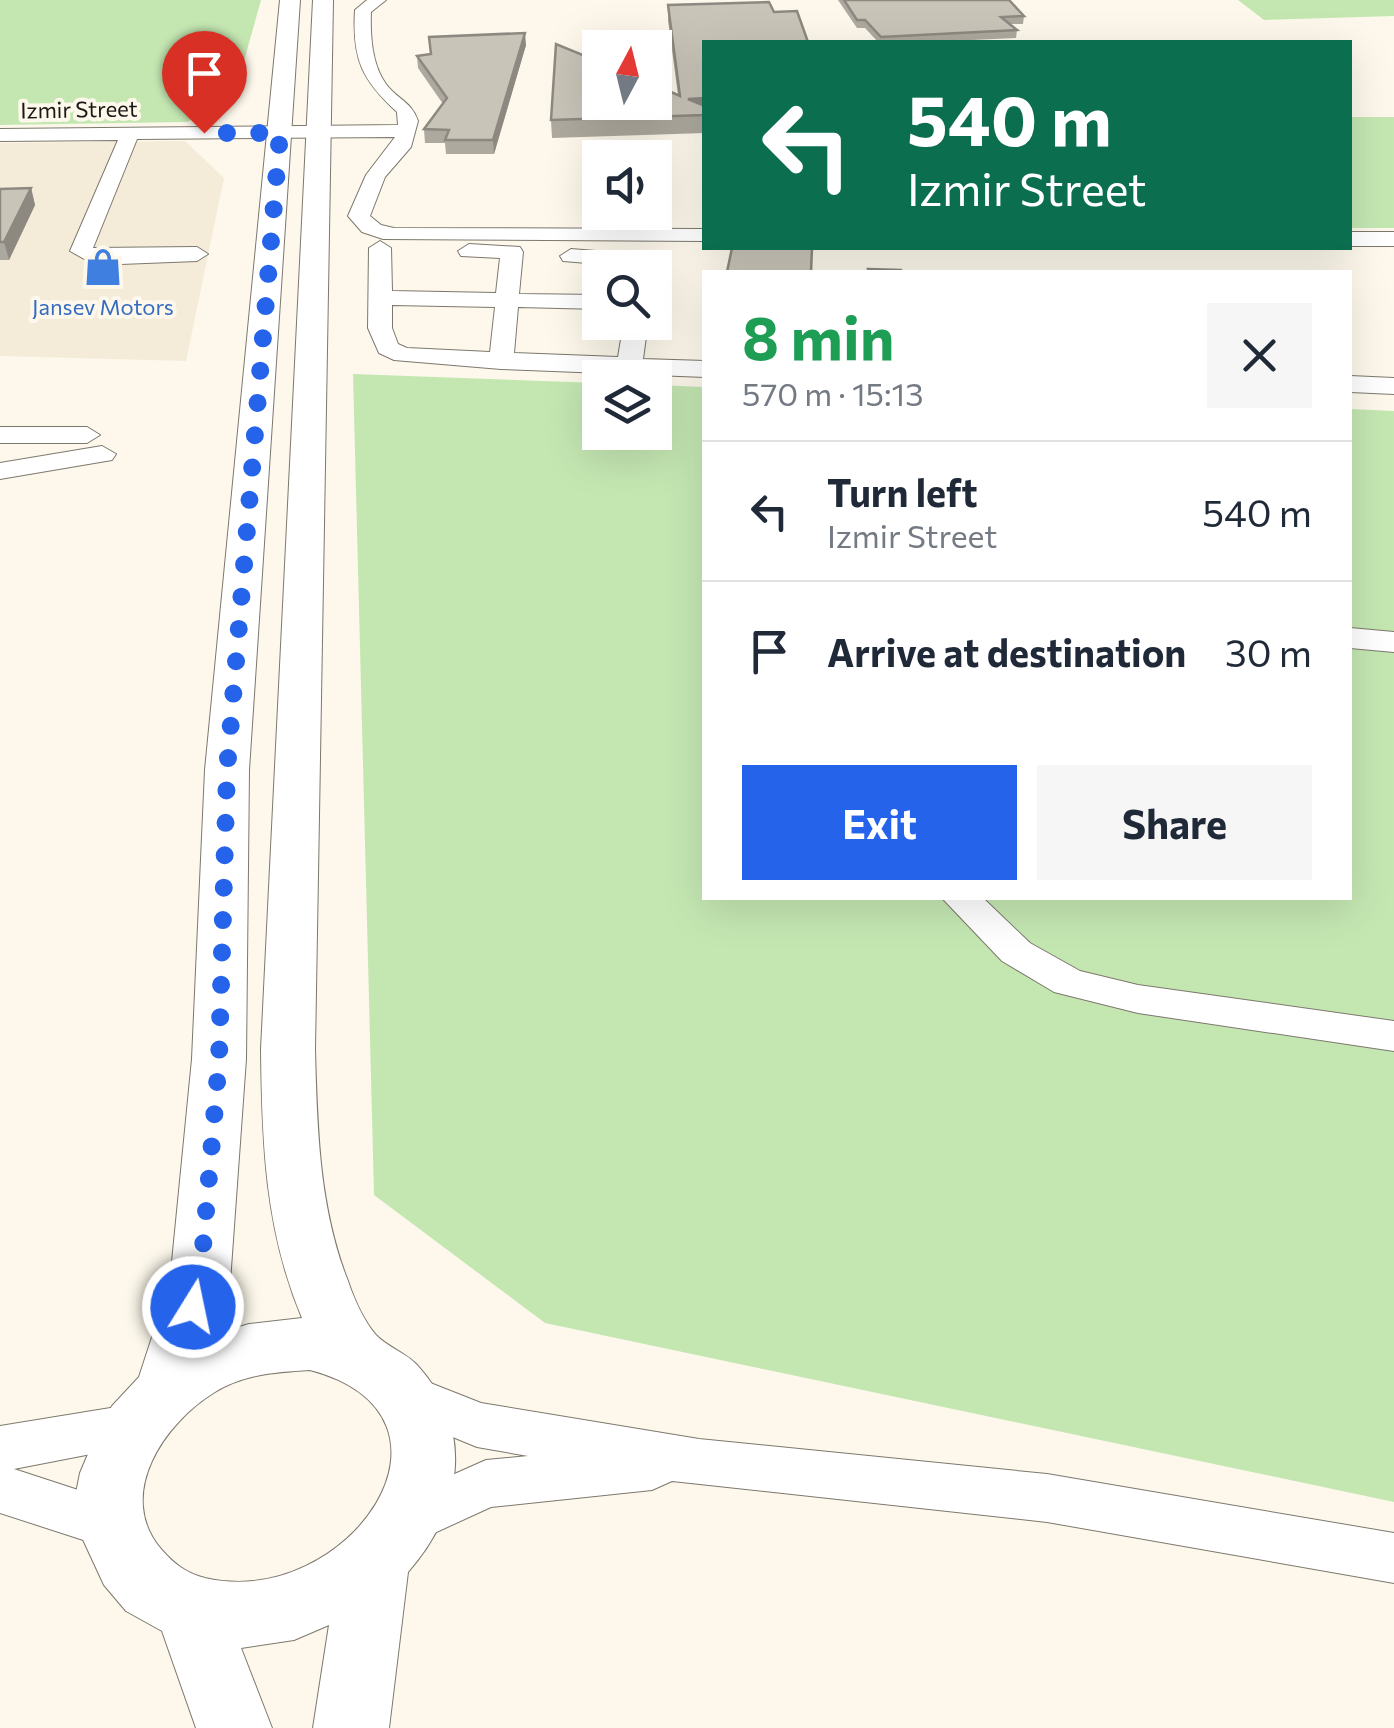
<!DOCTYPE html>
<html lang="en">
<head>
<meta charset="utf-8">
<style>
	body { margin:0; font-family:Commissioner,sans-serif; background:#f6f6f7; color:#1f2937; height:100vh; display:flex; flex-direction:column; font-size:38px; white-space:nowrap }
	* { box-sizing:border-box; margin:0 }
	p { font-size:32px; color:#747a83 }
	.icon { flex:none; width:55px; height:55px; fill:none; stroke:currentColor; stroke-width:2; stroke-linecap:round; stroke-linejoin:round }
	.map { position:relative; flex:1; overflow:hidden }
	.details { position:absolute; left:702px; top:270px; width:650px; height:630px; display:flex; flex-direction:column; background:#fff; border-radius:0px; box-shadow:0 10px 40px #0002 }
	.details>* { flex:none }
	.guide { position:absolute; left:702px; top:40px; width:650px; height:210px; border-radius:0px; box-shadow:0 10px 40px #0002; background:#0b6e4f; color:#fff; overflow:hidden }
	.needle { width:65px; rotate:7deg }
	.tools { position:absolute; left:582px; top:30px; display:grid; gap:20px }
	.tools a { display:grid; place-items:center; width:90px; height:90px; border-radius:0px; background:#fff; box-shadow:0 10px 40px #0002; font-size:50px }
	.pin { position:absolute; display:grid; place-items:center; width:85px; height:85px; color:#fff; margin:-102px -42px; border-radius:50% 50% 50% 0; rotate:-45deg; box-shadow:0 0 10px #0007 }
	.pin .icon { rotate:45deg }
	.me { position:absolute; width:110px; margin:-55px; rotate:10deg; stroke-linejoin:round; filter:drop-shadow(0 0 8px #0008) }
	.turn { display:flex; align-items:center; gap:35px; height:210px; padding:0 40px; font-size:45px }
	.turn .icon { width:130px; height:130px; stroke-width:2.5 }
	.turn b { display:block; font-size:70px; line-height:85px }
	.round { display:grid; place-items:center; flex:none; width:105px; height:105px; border-radius:0px; background:#f6f6f7 }
	.summary { display:flex; align-items:center; justify-content:space-between; height:170px; padding:0 40px }
	h1 { font-size:60px; font-weight:700; line-height:75px; color:#1e9e55 }
	.cta { display:flex; gap:20px; margin-top:auto; padding:20px 40px }
	.cta a { flex:1; height:115px; border-radius:0px; background:#2563eb; color:#fff; font-size:40px; font-weight:700; line-height:115px; text-align:center }
	.cta a+a { background:#f6f6f7; color:#1f2937 }
	ul { padding:0; list-style:none }
	li { display:flex; align-items:center; gap:30px; height:140px; padding:0 40px; border-top:2px solid #e0e1e3 }
	li div { flex:1 }
	li b { display:block; font-size:38px }
	li em { font-style:normal }
	.map>svg:first-child { display:block }
	.built { fill:#f4ecd8 }
	.green { fill:#c4e7b2 }
	.lines { fill:none; stroke-linecap:round; stroke-linejoin:round }
	.minor-casing { stroke:#7d786d; stroke-width:2 }
	.major-casing { stroke:#7d786d; stroke-width:2 }
	.minor { fill:#fff; fill-rule:evenodd }
	.major { fill:#fff; fill-rule:evenodd }
	.wall { fill:#ada99e }
	.shaded-wall { fill:#8d8981 }
	.building { fill:#c9c4b8; stroke:#8d8981; stroke-width:2.5 }
	.route { stroke:#2563eb; stroke-width:18; stroke-dasharray:0 32.4 }
	.labels { text-anchor:middle; dominant-baseline:central; stroke-width:8; stroke-linejoin:round; paint-order:stroke }
	.far-street-label { font-size:22px; fill:#191713; stroke:#fdf8eb }
	.far-shop-label { font-size:22px; fill:#366cbe; stroke:#fdf8eb }
</style>
</head>
<body>
<div class="map">
<svg width="1394" height="1728" viewBox="0 0 1394 1728">
	<rect width="100%" height="100%" fill="#fdf8eb"/>
	<polygon class="built" points="185,141 224,178 186,361 0,356 0,143"/>
	<g class="green">
		<polygon points="0,0 261,0 234,97 187,122 0,125"/>
		<polygon points="1238,0 1394,0 1394,16 1264,20"/>
		<rect x="1350" y="117" width="44" height="111"/>
		<polygon points="353,374 600,383 600,432 655,432 655,385 705,387 705,898 1350,898 1350,409 1394,411 1394,1502 545,1323 374,1195"/>
	</g>
	<g class="lines">
		<g class="minor-casing">
			<g id="minor">
				<path d="M 367,0 L 386,0 L 371,12 C 370,35 372,65 386,84 C 397,99 412,102 418,121 L 411,147 L 385,177 L 370,216 L 381,225 L 394,228 L 705,229 L 705,241 L 383,239 L 362,232 L 348,216 L 366,175 L 395,137 L 137,139 L 93,248 L 197,247 L 208,254 L 197,261 L 95,265 L 70,251 L 118,140 L 0,141 L 0,129 L 398,125 L 397,112 C 362,80 352,59 355,10 Z"/>
				<rect x="1350" y="232" width="44" height="14"/>
				<path d="M 380,241 L 391,248 L 392,291 L 496,293 L 500,258 L 461,256 L 458,251 L 469,244 L 520,247 L 523,252 L 519,294 L 600,295 L 600,309 L 518,307 L 514,353 L 618,357 L 624,322 L 648,322 L 643,359 L 705,361 L 705,377 L 501,369 L 394,360 L 379,353 L 368,328 L 369,248 ZM 392,305 L 495,307 L 490,352 L 407,348 L 398,344 L 392,328 Z"/>
				<polygon points="571,249 620,253 648,268 563,261 560,256"/>
				<polygon points="1350,376 1394,378 1394,394 1350,392"/>
				<polygon points="0,427 87,427 100,435 87,443 0,443"/>
				<polygon points="102,446 116,454 112,460 0,479 0,463"/>
				<polygon points="1350,628 1394,632 1394,652 1350,648"/>
				<polygon points="942,898 983,898 1030,943 1080,971 1138,985 1394,1021 1394,1051 1138,1013 1054,992 1002,961"/>
				<polygon points="405,1373 481,1403 699,1439 1047,1474 1394,1533 1394,1583 1047,1522 672,1481 652,1490 491,1507 406,1546 387,1538 379,1521 387,1504 486,1460 528,1456 477,1447 387,1410 380,1395 387,1380"/>
				<polygon points="135,1404 153,1410 161,1426 153,1442 14,1469 130,1507 138,1524 130,1541 111,1549 0,1513 0,1426"/>
			</g>
		</g>
		<g class="major-casing">
			<path id="major" d="M 280,0 L 300,0 L 249,770 L 246,1059 L 230,1282 L 215,1334 L 249,1324 L 302,1318 C 265,1230 262,1143 261,1049 L 313,0 L 333,0 L 315,1049 C 317,1127 319,1208 348,1281 C 354,1299 364,1321 376,1335 C 387,1347 407,1353 418,1366 C 476,1431 461,1512 408,1572 L 389,1728 L 313,1728 L 329,1625 L 294,1640 L 241,1648 L 272,1728 L 196,1728 L 162,1631 L 126,1611 L 104,1585 L 79,1531 L 75,1498 L 80,1473 L 99,1428 L 112,1406 L 139,1377 L 170,1282 L 192,1059 L 205,770 ZM 310,1370 C 483,1416 348,1611 205,1578 C 186,1573 174,1564 161,1549 C 115,1495 164,1423 215,1392 C 244,1374 277,1372 310,1370 Z"/>
		</g>
		<use href="#minor" class="minor"/>
		<use href="#major" class="major"/>
	</g>
	<g class="wall">
		<polygon points="838,0 1009,0 1024,16 1023,24 1010,24 1017,30 1016,38 928,42 878,42 865,28 857,28"/>
		<polygon points="668,5 774,12 705,42 705,133 552,138 551,120 678,95 668,21"/>
		<polygon points="526,45 494,154 446,154 445,143 425,143 424,129 443,104 418,68 417,56"/>
		<polygon points="31,188 35,205 9,260 0,260 0,189"/>
	</g>
	<g class="shaded-wall">
		<polygon points="525,33 526,45 494,154 493,140"/>
		<polygon points="705,98 705,115 688,99"/>
		<polygon points="31,188 35,205 9,260 4,242"/>
	</g>
	<g class="building">
		<polygon points="844,0 1009,0 1024,16 1001,17 1017,30 881,37 865,20 857,20"/>
		<polygon points="769,2 774,12 797,11 808,42 705,42 705,98 688,99 705,106 705,115 551,120 556,44 600,62 600,102 655,102 655,85 680,96 668,5"/>
		<polygon points="525,33 493,140 445,140 449,130 424,129 447,98 417,56 431,54 429,37"/>
		<polygon points="31,188 4,242 0,242 0,189"/>
		<polygon points="732,248 812,248 811,272 727,272"/>
		<polygon points="868,269 901,270 902,272 869,272"/>
	</g>
	<g class="lines">
		<polyline class="route" points="193,1307 200,1282 219,1060 227,770 280,133 204,133"/>
	</g>
	<defs>
		<g id="shop-bare" transform="scale(3)"><path d="M-5-2.5h2.3a2.7 3.5 0 0 1 5.4 0H5L5.5 6h-11ZM-1.5-2.5h3a1.5 2.3 0 0 0-3 0Z" fill="#3f7fe0" stroke="#fdf8eb" stroke-width="2.5" paint-order="stroke"/></g>
	</defs>
	<g fill-rule="evenodd">
		<use href="#shop-bare" x="103" y="267"/>
	</g>
	<g class="labels">
		<g class="far-street-label">
			<text transform="translate(79 109) rotate(-1)">Izmir Street</text>
		</g>
		<g class="far-shop-label">
			<text x="103" y="306">Jansev Motors</text>
		</g>
	</g>
</svg>
<div class="tools">
<a><svg class="needle" viewBox="-14 -14 28 28"><path d="M0-13l5 13h-10z" fill="#e53935"/><path d="M0 13l5-13h-10z" fill="#747a83"/></svg></a>
<a><svg class="icon" aria-label="sound" viewBox="0 0 24 24"><path d="M4 9h4l5-4v14l-5-4H4zM17 9q2 3 0 6"/></svg></a>
<a><svg class="icon" aria-label="search" viewBox="0 0 24 24"><circle cx="10" cy="10" r="6"/><path d="M15 15l6 6"/></svg></a>
<a><svg class="icon" aria-label="layers" viewBox="0 0 24 24"><path d="M12 4l9 5-9 5-9-5zM3 14l9 5 9-5"/></svg></a>
</div>
<div class="pin" style="left:204px;top:133px;background:#d93025"><svg class="icon" aria-label="arrive" viewBox="0 0 24 24"><path d="M6 21V4h12l-3 4 3 4H6"/></svg></div>
<svg class="me" style="left:193px;top:1307px" viewBox="-20 -20 40 40"><circle r="17" fill="#2563eb" stroke="#fff" stroke-width="3"/><path d="M0-11L8 9 0 5-8 9z" fill="#fff"/></svg>
<div class="guide">
<div class="turn"><svg class="icon" aria-label="left" viewBox="0 0 24 24"><path d="M17 20v-9H6M10 6l-5 5 5 5"/></svg><div><b>540 m</b>Izmir Street</div></div>
</div>
<section class="details">
<div class="summary"><div><h1>8 min</h1><p>570 m · 15:13</p></div><a class="round"><svg class="icon" aria-label="close" viewBox="0 0 24 24"><path d="M6 6l12 12M18 6L6 18"/></svg></a></div>
<ul>
<li><svg class="icon" aria-label="left" viewBox="0 0 24 24"><path d="M17 20v-9H6M10 6l-5 5 5 5"/></svg><div><b>Turn left</b><p>Izmir Street</p></div><em>540 m</em></li>
<li><svg class="icon" aria-label="arrive" viewBox="0 0 24 24"><path d="M6 21V4h12l-3 4 3 4H6"/></svg><div><b>Arrive at destination</b></div><em>30 m</em></li>
</ul>
<div class="cta"><a>Exit</a><a>Share</a></div>
</section>
</div>
</body>
</html>
